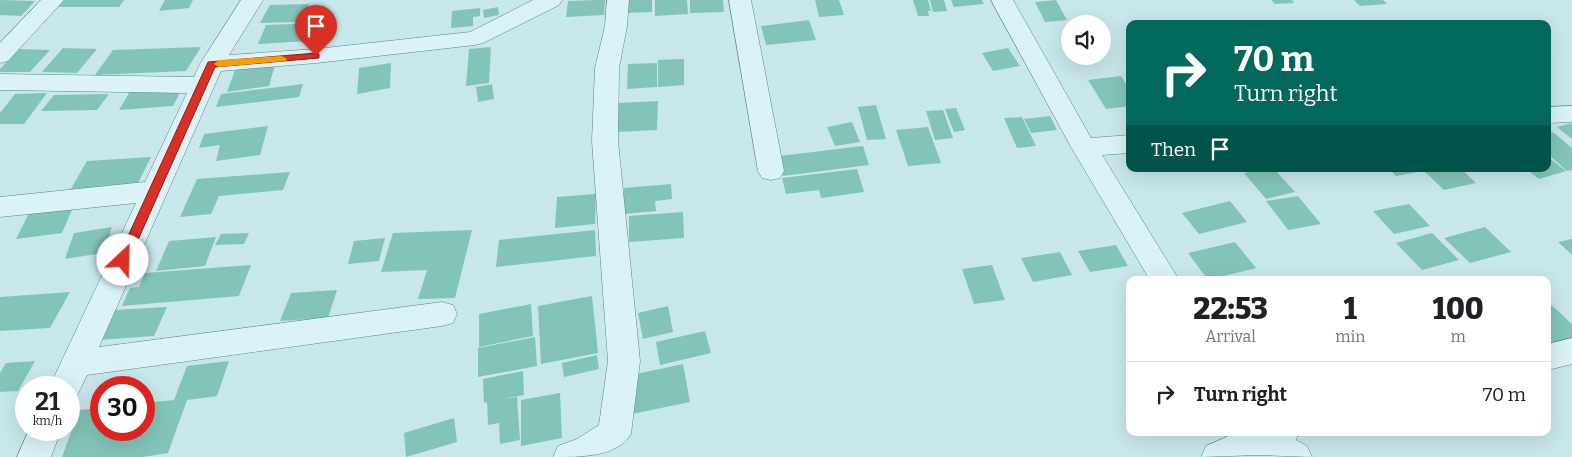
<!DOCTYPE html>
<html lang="en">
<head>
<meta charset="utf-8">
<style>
	body { margin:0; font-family:Bitter,serif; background:#f2f2f2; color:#202124; height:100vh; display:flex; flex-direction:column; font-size:19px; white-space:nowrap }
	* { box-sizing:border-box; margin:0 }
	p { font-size:16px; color:#757577 }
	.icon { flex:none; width:28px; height:28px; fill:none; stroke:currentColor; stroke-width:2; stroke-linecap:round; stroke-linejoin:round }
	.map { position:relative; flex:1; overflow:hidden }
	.details { position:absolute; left:1126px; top:276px; width:425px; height:160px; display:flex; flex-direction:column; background:#fff; border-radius:10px; box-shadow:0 5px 20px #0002 }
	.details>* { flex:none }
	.top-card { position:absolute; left:1126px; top:20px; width:425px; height:152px; border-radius:10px; box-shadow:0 5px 20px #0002; background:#00695c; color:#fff; overflow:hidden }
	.fabs { position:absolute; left:1061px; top:15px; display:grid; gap:10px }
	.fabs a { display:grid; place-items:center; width:50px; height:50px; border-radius:50%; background:#fff; box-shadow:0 5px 20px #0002; font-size:25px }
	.speed { position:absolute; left:15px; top:376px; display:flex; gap:10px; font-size:25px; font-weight:700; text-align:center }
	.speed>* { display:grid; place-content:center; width:65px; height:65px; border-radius:50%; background:#fff; box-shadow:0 5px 20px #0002; line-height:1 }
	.speed small { font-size:12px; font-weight:400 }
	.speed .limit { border:8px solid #d22; background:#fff; color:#111 }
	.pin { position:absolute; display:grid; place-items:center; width:42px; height:42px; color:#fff; margin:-51px -21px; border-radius:50% 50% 50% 0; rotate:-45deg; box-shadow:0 0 5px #0007 }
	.pin .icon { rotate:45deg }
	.me { position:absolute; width:55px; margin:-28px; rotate:24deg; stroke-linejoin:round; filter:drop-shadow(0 0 4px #0008) }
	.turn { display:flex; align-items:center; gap:18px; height:105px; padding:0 25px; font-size:22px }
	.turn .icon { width:65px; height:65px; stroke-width:2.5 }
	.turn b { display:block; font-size:35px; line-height:42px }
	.then { display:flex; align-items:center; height:48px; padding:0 25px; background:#0003; gap:10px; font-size:19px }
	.eta { display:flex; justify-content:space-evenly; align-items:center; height:85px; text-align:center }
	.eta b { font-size:30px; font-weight:800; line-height:35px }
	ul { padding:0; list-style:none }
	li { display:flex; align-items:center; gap:15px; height:65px; padding:0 25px; border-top:1px solid #e0e0e0 }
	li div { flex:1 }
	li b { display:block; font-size:19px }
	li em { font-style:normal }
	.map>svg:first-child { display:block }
	.building { fill:#82c5b8 }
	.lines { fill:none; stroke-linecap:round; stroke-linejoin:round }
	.minor-casing { stroke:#5f8582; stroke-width:1 }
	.minor { fill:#dbf3f6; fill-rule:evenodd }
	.route { fill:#d93025; stroke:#8d1f18 }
	.slow { fill:#f59e0b }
</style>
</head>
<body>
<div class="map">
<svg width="1572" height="457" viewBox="0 0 1572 457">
	<rect width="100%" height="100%" fill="#c8e7ea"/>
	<g class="building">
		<polygon points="0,0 35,1 21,16 0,15"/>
		<polygon points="57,0 124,0 119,7 50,7"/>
		<polygon points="165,0 193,0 189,8 159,11"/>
		<polygon points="599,0 605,0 604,15 566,17 568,1"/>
		<polygon points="625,0 652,0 652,12 625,13"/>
		<polygon points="655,0 687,0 688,14 655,16"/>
		<polygon points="690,0 723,0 724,12 690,13"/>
		<polygon points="815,0 839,0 844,15 819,17"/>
		<polygon points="913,0 928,0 931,11 928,11 929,16 918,16"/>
		<polygon points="930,0 944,0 947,11 933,12"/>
		<polygon points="951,0 982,0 984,4 954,7"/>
		<polygon points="1056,0 1067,20 1045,22 1035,2"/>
		<polygon points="1271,0 1292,0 1294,3 1275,4"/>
		<polygon points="1354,0 1383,0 1387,4 1360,6"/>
		<polygon points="309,4 300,22 260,23 270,5"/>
		<polygon points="498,7 499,15 484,18 483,10"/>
		<polygon points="480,8 480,16 473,17 473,26 451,28 452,11"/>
		<polygon points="809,20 816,40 766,45 761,26"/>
		<polygon points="317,23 309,41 258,44 266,25"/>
		<polygon points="201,47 186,71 95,75 113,50"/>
		<polygon points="491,47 489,83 466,86 469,49"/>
		<polygon points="63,48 97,49 77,73 42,72"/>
		<polygon points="1008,48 1020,66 993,71 982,53"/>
		<polygon points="19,49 50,50 30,72 0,72 0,69"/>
		<polygon points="684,59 684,85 658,87 658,60"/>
		<polygon points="391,63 390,88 357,94 359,68"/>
		<polygon points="657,63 657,87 627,89 628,64"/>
		<polygon points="275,65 269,86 227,92 235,70"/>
		<polygon points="1121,76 1130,90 1130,106 1106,109 1088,80"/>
		<polygon points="303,84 299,97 216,107 221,94"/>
		<polygon points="492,84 494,99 478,102 476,87"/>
		<polygon points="184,85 173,106 119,110 132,88"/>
		<polygon points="47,93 24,124 0,124 0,113 15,94"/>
		<polygon points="109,94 97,110 41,111 54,95"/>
		<polygon points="658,101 657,130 617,132 619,103"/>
		<polygon points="876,105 886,139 867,140 858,107"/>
		<polygon points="956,108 965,130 954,132 945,109"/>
		<polygon points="943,110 953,138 935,140 926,111"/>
		<polygon points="1050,116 1057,130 1031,133 1024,119"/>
		<polygon points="1022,117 1036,146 1017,148 1004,118"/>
		<polygon points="852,122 860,142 835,146 827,127"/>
		<polygon points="1572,123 1572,139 1557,127"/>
		<polygon points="268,126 260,155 216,161 220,145 199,148 204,134"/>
		<polygon points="928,127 941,163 908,166 896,130"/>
		<polygon points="1553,132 1572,148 1572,170 1567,171 1548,154 1548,133"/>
		<polygon points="863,146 869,165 783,176 779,156"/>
		<polygon points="151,157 135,189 68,194 87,161"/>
		<polygon points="1548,157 1566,171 1539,179 1526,169 1548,169"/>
		<polygon points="857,169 864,192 821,198 819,190 786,194 782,178"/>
		<polygon points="1266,169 1274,169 1295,192 1266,199 1244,173"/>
		<polygon points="1389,169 1420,169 1423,171 1396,176"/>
		<polygon points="1422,169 1461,169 1476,183 1444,190"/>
		<polygon points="290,172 283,190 219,196 211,214 180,217 197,179"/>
		<polygon points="671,184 672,199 655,201 656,211 624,214 624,188"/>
		<polygon points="596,194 595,224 555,228 557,197"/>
		<polygon points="1298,196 1321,224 1288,230 1266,201"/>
		<polygon points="1230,201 1247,222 1199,234 1182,213"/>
		<polygon points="1409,204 1430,226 1394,234 1373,211"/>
		<polygon points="74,205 62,233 16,239 30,211"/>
		<polygon points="683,212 684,238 629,242 629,216"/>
		<polygon points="112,227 103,253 65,259 74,233"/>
		<polygon points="1485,227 1511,252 1470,263 1444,238"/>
		<polygon points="472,230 455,298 418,299 427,270 381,272 393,233"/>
		<polygon points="595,230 596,256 496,267 499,240"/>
		<polygon points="249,233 244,244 215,245 221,234"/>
		<polygon points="1432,233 1459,260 1422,270 1396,243"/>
		<polygon points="216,237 205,266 156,271 169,241"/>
		<polygon points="385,238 379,261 348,264 354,241"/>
		<polygon points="1572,239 1572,255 1558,242"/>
		<polygon points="1235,242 1256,268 1208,280 1188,253"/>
		<polygon points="1116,245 1128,266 1090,272 1078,251"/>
		<polygon points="1060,252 1072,275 1033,282 1021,258"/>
		<polygon points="251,265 239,296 122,306 130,288 139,287 145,273"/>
		<polygon points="992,265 1005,300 974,304 962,269"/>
		<polygon points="337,290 328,318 280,321 291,293"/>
		<polygon points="70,292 50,328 0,331 0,297"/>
		<polygon points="592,296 598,353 541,364 538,306"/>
		<polygon points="1548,302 1572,324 1572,342 1555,348 1548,341"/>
		<polygon points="531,304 533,336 479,347 479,314"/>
		<polygon points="668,306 673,332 643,339 638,313"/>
		<polygon points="167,307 154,336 99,340 114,310"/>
		<polygon points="705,331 711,353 660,365 656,342"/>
		<polygon points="535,337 537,366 478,377 478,348"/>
		<polygon points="597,355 599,369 564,377 562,363"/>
		<polygon points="35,361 18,391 0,392 0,373 6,363"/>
		<polygon points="229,361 217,396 187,400 168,453 143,457 62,457 79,410 101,408 101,430 144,430 144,403 174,400 187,366"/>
		<polygon points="683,364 690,402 632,414 627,376"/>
		<polygon points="523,371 524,395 498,400 517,397 520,440 500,444 499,423 488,425 487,402 484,403 483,379"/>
		<polygon points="560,393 562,438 521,446 521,400"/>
		<polygon points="454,418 457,442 406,457 404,433"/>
	</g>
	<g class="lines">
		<g class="minor-casing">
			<g id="minor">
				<polygon points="41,0 64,0 8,61 0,63 0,43"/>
				<polygon points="241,0 263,0 229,55 316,49 470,32 533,0 562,0 559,5 483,43 475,45 316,63 221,71 99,347 442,302 453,305 457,314 453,323 442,326 87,375 76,398 69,401 69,388 49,388 136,203 0,217 0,197 145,182 187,93 0,90 0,74 194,77 200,64"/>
				<path d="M 607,0 L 629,0 L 627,26 L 619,68 L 618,141 L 640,361 L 631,434 C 617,457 582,457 553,457 L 558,446 L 577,439 L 599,425 L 608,361 L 592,141 L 595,68 L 605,26 Z"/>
				<polygon points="729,0 751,0 784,171 780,178 771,180 762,178 758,171"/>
				<polygon points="991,0 1013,0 1091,138 1130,135 1130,153 1102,155 1179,280 1150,280 1071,147"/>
				<polygon points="1572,106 1572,122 1548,123 1548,107"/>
				<polygon points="1572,338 1572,364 1548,370 1548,344"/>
				<polygon points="29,430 61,430 51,457 17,457"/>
				<polygon points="1238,432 1299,432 1296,440 1307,446 1312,457 1259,455 1201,457 1206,446"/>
			</g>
		</g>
		<use href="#minor" class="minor"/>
	</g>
	<polygon class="route" points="316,53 319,54 319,58 215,67 129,260 127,263 119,263 117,260 208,62"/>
	<polygon class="slow" points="282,56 287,59 286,61 219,67 214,64 219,60"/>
</svg>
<div class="fabs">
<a><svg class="icon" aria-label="sound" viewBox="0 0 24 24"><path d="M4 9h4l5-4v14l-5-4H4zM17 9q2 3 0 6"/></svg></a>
</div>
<div class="speed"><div>21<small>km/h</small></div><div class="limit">30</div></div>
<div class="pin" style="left:316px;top:56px;background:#d93025"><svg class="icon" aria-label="arrive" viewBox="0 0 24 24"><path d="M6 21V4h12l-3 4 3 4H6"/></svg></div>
<svg class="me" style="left:123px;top:260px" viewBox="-20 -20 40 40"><circle r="19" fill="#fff"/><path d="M0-13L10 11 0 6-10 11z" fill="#d93025"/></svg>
<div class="top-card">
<div class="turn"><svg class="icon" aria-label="right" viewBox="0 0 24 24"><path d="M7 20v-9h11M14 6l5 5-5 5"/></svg><div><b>70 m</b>Turn right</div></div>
<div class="then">Then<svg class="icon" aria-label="arrive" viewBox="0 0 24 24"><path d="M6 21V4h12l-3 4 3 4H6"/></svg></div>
</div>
<section class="details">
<div class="eta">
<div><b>22:53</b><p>Arrival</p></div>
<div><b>1</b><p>min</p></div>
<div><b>100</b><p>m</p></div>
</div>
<ul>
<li><svg class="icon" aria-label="right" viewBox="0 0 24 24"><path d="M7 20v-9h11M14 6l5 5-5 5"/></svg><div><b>Turn right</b></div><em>70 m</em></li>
</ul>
</section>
</div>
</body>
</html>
